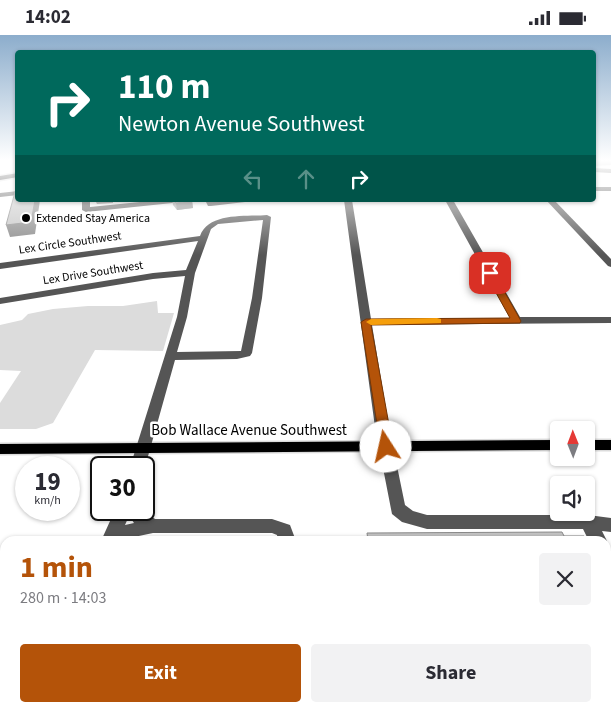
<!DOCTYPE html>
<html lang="en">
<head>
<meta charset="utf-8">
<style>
	body { margin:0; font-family:"Source Sans 3",sans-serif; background:#f2f2f3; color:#2b2b33; height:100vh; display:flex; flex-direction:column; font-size:19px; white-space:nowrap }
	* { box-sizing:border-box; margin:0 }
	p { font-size:16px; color:#7c7c81 }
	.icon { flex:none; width:28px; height:28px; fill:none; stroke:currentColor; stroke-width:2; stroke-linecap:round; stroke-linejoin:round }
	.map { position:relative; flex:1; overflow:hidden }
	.panel { position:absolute; left:0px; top:501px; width:611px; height:176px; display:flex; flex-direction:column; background:#fff; border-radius:15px 15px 0 0; box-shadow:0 1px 4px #0004 }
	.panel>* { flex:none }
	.guide { position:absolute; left:15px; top:15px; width:581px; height:152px; border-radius:5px; box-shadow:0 1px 4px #0004; background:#00695c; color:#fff; overflow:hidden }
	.needle { width:32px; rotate:359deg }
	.tools { position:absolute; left:550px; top:386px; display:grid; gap:10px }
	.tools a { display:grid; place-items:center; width:45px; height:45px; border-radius:5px; background:#fff; box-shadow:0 1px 4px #0004; font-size:25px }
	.speed { position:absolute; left:15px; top:421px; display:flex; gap:10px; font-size:25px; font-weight:700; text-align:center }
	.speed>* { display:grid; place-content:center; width:65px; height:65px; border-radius:50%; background:#fff; box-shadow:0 1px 4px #0004; line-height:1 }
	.speed small { font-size:12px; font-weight:400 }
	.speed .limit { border:2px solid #111; border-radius:8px; background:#fff; color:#111 }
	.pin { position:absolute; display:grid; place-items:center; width:42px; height:42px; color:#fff; margin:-21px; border-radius:10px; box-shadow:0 2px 8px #0006 }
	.me { position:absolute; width:55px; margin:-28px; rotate:350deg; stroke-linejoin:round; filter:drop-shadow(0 0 4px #0008) }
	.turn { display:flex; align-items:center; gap:18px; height:105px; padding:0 20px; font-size:22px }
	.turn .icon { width:65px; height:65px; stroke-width:2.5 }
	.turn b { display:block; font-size:35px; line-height:42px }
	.lanes { display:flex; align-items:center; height:48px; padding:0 20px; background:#0003; justify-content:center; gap:25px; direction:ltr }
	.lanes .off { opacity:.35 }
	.round { display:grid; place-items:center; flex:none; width:52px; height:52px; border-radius:5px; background:#f2f2f3 }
	.headline { display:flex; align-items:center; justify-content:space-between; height:85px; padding:0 20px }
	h1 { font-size:30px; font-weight:700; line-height:38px; color:#b45309 }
	.button { display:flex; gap:10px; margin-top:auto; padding:10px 20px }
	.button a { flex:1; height:58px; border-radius:5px; background:#b45309; color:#fff; font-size:20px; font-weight:700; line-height:58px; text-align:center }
	.button a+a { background:#f2f2f3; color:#2b2b33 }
	.status { display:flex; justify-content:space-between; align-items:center; height:35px; padding:0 25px; background:#fff; direction:ltr }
	.status svg { height:14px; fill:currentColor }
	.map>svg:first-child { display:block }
	.green { fill:#dcdcdc }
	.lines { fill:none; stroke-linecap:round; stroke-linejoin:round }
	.major-casing { stroke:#dbdbdb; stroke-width:3 }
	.highway-casing { stroke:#dbdbdb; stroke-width:3 }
	.minor { fill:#555; fill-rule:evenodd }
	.major { fill:#000; fill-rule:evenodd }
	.highway { fill:#000; fill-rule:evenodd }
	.wall { fill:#a9a9a9 }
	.shaded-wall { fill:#898989 }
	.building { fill:#c4c4c4; stroke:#898989 }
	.route { fill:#b45309; stroke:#753606 }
	.slow { fill:#f59e0b }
	.poi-dot { fill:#000; stroke:#fff; stroke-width:2 }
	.labels { text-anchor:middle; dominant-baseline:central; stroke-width:5; stroke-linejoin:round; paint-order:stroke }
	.far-poi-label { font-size:12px; fill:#000; stroke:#fff; text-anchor:start }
	.far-street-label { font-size:12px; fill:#000; stroke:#fff }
	.street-label { font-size:15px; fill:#000; stroke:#fff }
</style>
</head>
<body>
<div class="status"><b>14:02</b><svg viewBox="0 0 49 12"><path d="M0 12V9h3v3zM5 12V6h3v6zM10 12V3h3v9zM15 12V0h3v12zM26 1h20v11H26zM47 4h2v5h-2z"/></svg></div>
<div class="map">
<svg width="611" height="677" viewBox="0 0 611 677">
	<rect width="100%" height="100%" fill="#fff"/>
	<g class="green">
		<polygon points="157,266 158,278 174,278 163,316 95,315 53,388 36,394 0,394 0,368 21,336 0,335 0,290 22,285 28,279 53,274 88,271 123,271"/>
		<polygon points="134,501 191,501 198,506 123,506"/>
		<polygon points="74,672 174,672 174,673 173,677 72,677"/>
	</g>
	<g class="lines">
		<g class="major-casing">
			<g id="major">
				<polygon points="559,405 559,415 0,419 0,409"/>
				<rect x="586" y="405" width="25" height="10"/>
			</g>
		</g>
		<g class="highway-casing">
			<polygon id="highway" points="18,138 18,142 0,145 0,141"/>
		</g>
		<g class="minor">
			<polygon points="594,133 611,134 611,138 594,137"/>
			<rect x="594" y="152" width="17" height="4"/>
			<polygon points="18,156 18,160 0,162 0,158"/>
			<polygon points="82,165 90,165 90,172 160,165 186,165 182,167 86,177 82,175"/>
			<polygon points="205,165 249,165 245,167 211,171 208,171"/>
			<polygon points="344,165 352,165 371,284 510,283 445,165 453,165 520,282 611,282 611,288 372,290 389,392 405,470 413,476 427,480 588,480 611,483 611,497 602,496 607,506 606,507 589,506 583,494 427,494 402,487 392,479 375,392"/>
			<polygon points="546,165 554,165 611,224 611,232 608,231"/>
			<path d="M 267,180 L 271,182 L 262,263 L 252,318 L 250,321 L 237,324 L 175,325 L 145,432 L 144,434 L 130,432 L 177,282 L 185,241 L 153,244 L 0,269 L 0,263 L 153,238 L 186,235 L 198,206 L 0,234 L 0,228 L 200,201 C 209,177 245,182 267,180 ZM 263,185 L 252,263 L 241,316 L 177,317 L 187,282 L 195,238 L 211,194 L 218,189 Z"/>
			<path d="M 115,475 L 144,475 L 155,484 L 272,484 L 290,490 L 296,506 L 278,506 L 277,500 L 272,498 L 153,498 L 134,502 L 128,506 L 101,506 ZM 129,481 L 134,488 L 125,490 Z"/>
			<polygon points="606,514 611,516 611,539 606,537"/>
			<polygon points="45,672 67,672 65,677 43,677"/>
			<rect x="273" y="672" width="22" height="5"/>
		</g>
		<use href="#major" class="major"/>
		<use href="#highway" class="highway"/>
	</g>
	<g class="wall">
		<polygon points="594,125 611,125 611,130 594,131"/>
		<polygon points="172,165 192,165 193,173 177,175 173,170"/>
		<polygon points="430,672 606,672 611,677 431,677"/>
	</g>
	<g class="shaded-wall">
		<polygon points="35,165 40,165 35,199 10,202 6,190"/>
		<polygon points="95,165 113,165 113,168 97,169"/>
		<polygon points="192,166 193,173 177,175 176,168"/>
	</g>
	<g class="building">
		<polygon points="18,156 18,165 35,165 31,187 6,190 15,157"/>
		<polygon points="173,165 192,165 192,166 176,168"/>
		<polygon points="562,497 564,501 584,501 587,506 368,506 367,498"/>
		<polygon points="606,616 611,616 611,677 436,677 435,672 606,672"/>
		<polygon points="328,672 406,672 407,677 328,677"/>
	</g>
	<linearGradient id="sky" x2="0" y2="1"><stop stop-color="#8cadcc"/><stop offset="0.57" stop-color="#fff"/><stop offset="1" stop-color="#fff" stop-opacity="0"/></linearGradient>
	<rect width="611" height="220" fill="url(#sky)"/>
	<polygon class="route" points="490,235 494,238 521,286 520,288 371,290 393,412 391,415 381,415 361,287 366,284 510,283 485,238"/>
	<polygon class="slow" points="437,283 441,284 441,288 371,290 366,287 371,284"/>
	<circle class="poi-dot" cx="26" cy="183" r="5"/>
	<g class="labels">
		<g class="far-poi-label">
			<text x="36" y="183">Extended Stay America</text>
		</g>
		<g class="far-street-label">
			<text transform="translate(70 208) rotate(-8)">Lex Circle Southwest</text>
			<text transform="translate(93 238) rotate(-9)">Lex Drive Southwest</text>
		</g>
		<g class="street-label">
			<text x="249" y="395">Bob Wallace Avenue Southwest</text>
		</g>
	</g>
</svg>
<div class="tools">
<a><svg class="needle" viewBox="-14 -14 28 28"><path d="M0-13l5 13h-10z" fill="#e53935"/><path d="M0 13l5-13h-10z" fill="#7c7c81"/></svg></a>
<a><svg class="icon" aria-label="sound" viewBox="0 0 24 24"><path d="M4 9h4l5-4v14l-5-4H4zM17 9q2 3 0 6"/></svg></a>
</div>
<div class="speed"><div>19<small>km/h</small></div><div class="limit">30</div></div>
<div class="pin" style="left:490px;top:238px;background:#d93025"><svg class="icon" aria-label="arrive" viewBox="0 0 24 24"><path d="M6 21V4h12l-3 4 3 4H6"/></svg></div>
<svg class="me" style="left:386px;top:412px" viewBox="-20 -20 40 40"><circle r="19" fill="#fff"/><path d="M0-13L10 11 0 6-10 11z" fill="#b45309"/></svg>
<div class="guide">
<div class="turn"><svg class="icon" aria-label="right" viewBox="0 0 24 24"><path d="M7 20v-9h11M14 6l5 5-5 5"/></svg><div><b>110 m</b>Newton Avenue Southwest</div></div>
<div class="lanes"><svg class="icon off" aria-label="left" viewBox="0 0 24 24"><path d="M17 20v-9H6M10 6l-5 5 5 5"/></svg><svg class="icon off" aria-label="ahead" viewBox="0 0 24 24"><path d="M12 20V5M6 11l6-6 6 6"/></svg><svg class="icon" aria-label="right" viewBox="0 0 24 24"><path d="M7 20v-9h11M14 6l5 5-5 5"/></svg></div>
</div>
<section class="panel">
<div class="headline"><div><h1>1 min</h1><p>280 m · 14:03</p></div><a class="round"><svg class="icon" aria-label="close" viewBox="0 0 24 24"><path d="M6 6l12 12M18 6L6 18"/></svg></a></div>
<div class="button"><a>Exit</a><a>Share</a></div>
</section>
</div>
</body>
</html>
